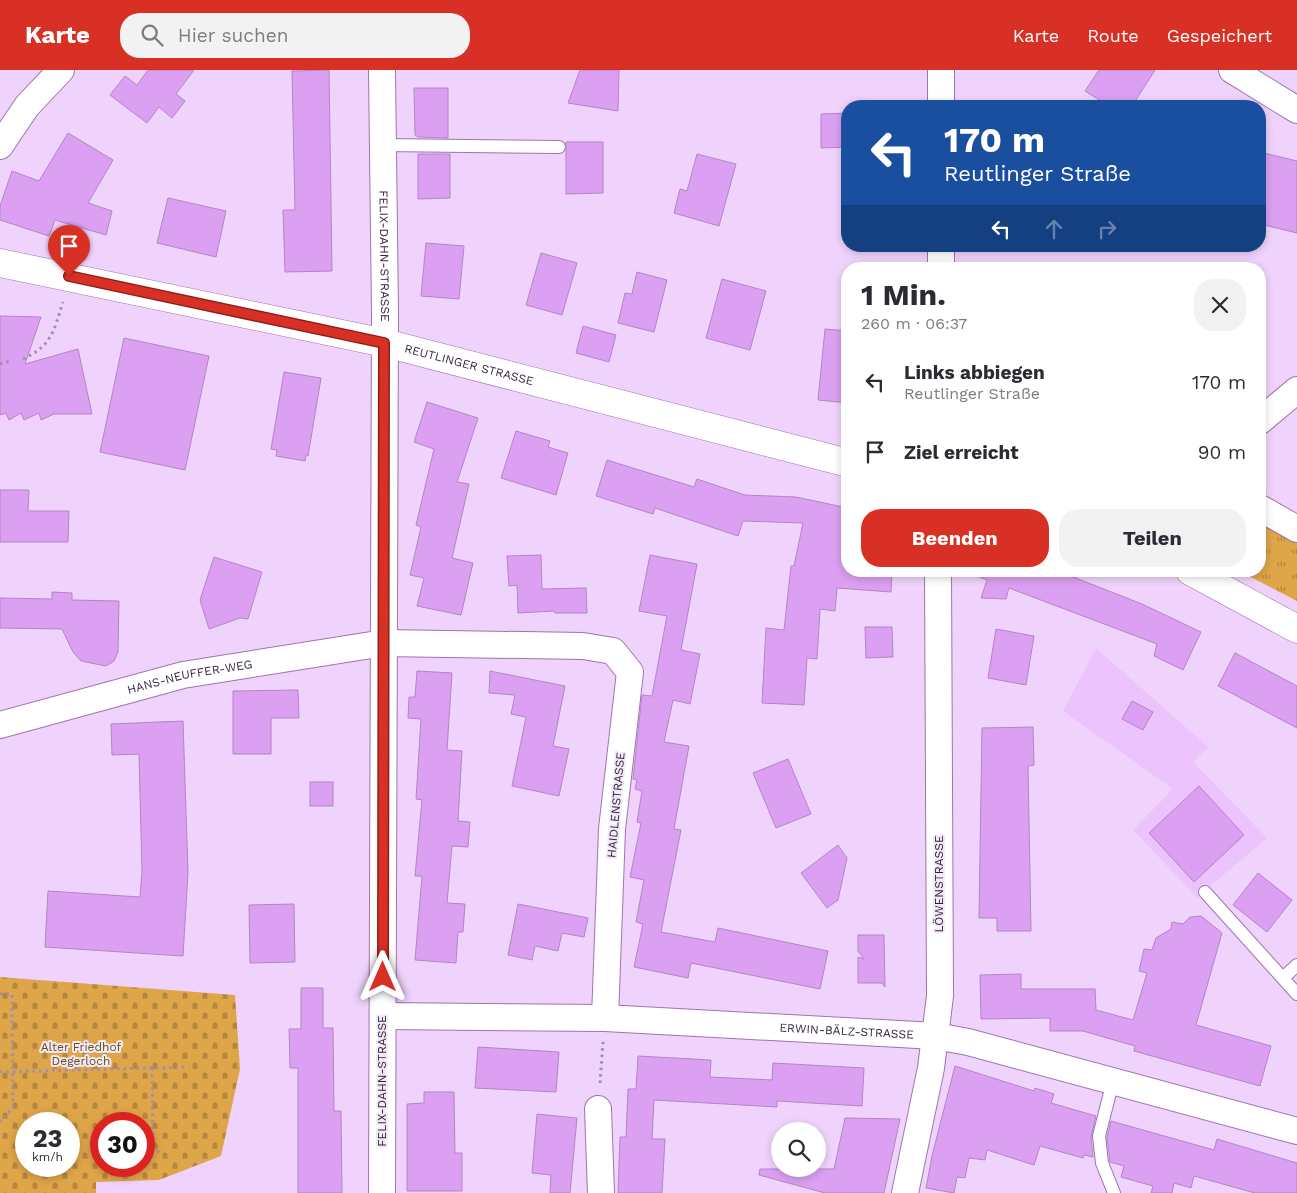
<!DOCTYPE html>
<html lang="de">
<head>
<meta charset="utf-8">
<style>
	body { margin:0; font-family:"Work Sans",sans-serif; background:#f2f2f3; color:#2b2b33; height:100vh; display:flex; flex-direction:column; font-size:19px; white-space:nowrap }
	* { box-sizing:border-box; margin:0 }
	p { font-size:16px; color:#7c7c81 }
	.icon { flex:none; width:28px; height:28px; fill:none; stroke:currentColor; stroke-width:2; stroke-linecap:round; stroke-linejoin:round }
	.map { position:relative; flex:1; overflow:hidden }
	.drawer { position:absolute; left:841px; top:192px; width:425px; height:315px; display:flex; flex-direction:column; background:#fff; border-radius:20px; box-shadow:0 2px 8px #0003 }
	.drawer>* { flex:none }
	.banner { position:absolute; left:841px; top:30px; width:425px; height:152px; border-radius:20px; box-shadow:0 2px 8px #0003; background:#1a4fa0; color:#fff; overflow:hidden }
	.tools { position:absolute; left:771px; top:1052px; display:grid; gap:10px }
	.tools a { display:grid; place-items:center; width:55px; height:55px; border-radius:50%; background:#fff; box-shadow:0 2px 8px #0003; font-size:25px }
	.speed { position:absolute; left:15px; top:1042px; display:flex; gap:10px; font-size:25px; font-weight:700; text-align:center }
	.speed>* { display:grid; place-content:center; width:65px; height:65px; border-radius:50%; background:#fff; box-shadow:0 2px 8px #0003; line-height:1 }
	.speed small { font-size:12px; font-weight:400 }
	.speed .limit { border:8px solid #d22; background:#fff; color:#111 }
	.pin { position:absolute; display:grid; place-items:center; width:42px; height:42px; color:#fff; margin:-51px -21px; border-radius:50% 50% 50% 0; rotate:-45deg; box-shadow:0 0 5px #0007 }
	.pin .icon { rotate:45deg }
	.me { position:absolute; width:55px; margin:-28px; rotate:0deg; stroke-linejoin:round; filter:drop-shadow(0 0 4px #0008) }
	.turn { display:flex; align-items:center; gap:18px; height:105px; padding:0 20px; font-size:22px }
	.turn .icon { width:65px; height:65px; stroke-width:2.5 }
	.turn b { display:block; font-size:35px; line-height:42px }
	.lanes { display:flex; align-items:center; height:48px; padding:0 20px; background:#0003; justify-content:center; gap:25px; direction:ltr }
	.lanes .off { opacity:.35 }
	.round { display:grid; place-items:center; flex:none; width:52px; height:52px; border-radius:20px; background:#f2f2f3 }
	.overview { display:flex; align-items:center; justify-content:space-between; height:85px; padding:0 20px }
	h1 { font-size:30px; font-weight:700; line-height:38px }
	.primary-button { display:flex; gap:10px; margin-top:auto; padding:10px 20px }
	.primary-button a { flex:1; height:58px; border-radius:20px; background:#d93025; color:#fff; font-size:20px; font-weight:700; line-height:58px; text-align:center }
	.primary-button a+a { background:#f2f2f3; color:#2b2b33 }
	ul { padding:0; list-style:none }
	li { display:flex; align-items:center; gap:15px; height:70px; padding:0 20px }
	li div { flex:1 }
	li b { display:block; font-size:19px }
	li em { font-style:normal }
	header { display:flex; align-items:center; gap:30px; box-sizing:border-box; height:70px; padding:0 25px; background:#d93025; color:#fff }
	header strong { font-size:24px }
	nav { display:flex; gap:28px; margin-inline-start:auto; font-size:18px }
	.search { width:350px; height:45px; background:#f2f2f3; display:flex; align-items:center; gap:12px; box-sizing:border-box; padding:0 18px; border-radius:20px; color:#7c7c81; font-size:19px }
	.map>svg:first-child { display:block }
	.built { fill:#edc3fd }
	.grass { fill:url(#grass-tufts) }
	.cemetery { fill:url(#cemetery-stones); fill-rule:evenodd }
	.building { fill:#dca0f2; stroke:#b385c4 }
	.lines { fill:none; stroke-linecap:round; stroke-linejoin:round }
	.service-casing { stroke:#9f73b0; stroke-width:14 }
	.minor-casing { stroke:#9f73b0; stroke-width:28 }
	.tertiary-casing { stroke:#9f73b0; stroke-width:29 }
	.path { stroke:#a58caf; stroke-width:3; stroke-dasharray:2.5 4; stroke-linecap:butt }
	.service { stroke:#fff; stroke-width:12 }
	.minor { stroke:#fff; stroke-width:26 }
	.tertiary { stroke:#fff; stroke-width:28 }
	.route-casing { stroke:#8d1f18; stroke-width:12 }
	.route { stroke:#d93025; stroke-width:9 }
	.labels { text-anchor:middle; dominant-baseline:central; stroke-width:4; stroke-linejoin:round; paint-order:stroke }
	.street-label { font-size:12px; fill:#321f39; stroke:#f2e9f6 }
	.park-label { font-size:12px; fill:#694b1a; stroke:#f2e9f6 }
</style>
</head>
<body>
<header>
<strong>Karte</strong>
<div class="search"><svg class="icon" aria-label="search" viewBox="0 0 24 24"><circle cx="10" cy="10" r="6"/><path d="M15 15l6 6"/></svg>Hier suchen</div>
<nav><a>Karte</a><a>Route</a><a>Gespeichert</a></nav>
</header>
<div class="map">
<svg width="1297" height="1123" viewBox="0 0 1297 1123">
	<defs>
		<pattern id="grass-tufts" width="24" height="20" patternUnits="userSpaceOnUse" patternTransform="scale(1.25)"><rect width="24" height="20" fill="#dfa549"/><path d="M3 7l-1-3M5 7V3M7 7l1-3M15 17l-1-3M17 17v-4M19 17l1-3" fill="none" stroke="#b5863e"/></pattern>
		<pattern id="cemetery-stones" width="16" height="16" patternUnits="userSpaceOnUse" patternTransform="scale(1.25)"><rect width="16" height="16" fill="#dfa549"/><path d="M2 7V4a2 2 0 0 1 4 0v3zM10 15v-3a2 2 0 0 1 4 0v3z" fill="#b5863e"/></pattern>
	</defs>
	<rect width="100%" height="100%" fill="#f0d3fc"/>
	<polygon class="built" points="1096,578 1208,677 1193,692 1267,768 1197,827 1133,760 1173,719 1063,641"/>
	<polygon class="grass" points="1260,450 1297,471 1297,531 1239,501 1260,501"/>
	<path class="cemetery" d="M 0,907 L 235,925 L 240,999 L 221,1086 L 159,1110 L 96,1112 L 96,1123 L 0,1123 ZM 26,1054 L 69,1054 L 69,1096 L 26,1096 ZM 101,1054 L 144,1054 L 144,1096 L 101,1096 Z"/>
	<g class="building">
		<polygon points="148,0 194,0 176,24 185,31 172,48 159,37 147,53 110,25 125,6 137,15"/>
		<polygon points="329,0 332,201 285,202 283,140 295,140 292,1"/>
		<polygon points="580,0 619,0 618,41 568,33"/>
		<polygon points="1099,0 1155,0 1132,36 1109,36 1085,21"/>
		<polygon points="414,18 448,18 448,68 418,67 415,65"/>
		<polygon points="848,43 848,77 821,78 821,44"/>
		<polygon points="68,63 113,90 88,133 112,141 106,165 55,150 49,166 0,150 0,136 12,101 39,111"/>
		<polygon points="566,72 603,72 603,123 566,124"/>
		<polygon points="1260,82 1297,91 1297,163 1260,154"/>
		<polygon points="418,84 450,84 450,128 418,129"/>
		<polygon points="697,84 736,94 719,156 674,143 680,119 687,121"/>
		<polygon points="168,128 226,141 216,187 157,173"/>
		<polygon points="426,173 464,176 459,229 421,226"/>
		<polygon points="541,183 577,193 562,245 526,235"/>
		<polygon points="637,202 667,210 654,262 618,253 625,223 632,224"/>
		<polygon points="722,209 766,221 750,280 706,268"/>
		<polygon points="0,246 41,247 25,294 78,279 92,344 54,344 41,350 39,343 24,350 21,343 9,350 6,343 0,345"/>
		<polygon points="583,256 616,265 609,292 576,283"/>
		<polygon points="825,259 848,261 848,333 818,330"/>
		<polygon points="124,268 209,286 185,400 100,382"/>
		<polygon points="284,302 321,308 308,386 306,385 305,391 276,386 277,380 271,379"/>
		<polygon points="427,332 478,348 457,412 469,414 452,488 473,493 461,545 417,536 424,508 410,505 421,457 416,455 434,379 414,372"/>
		<polygon points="516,361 550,371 548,377 568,383 556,425 501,408"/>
		<polygon points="607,390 694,417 697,409 745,425 796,427 848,438 848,501 892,501 891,522 837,518 835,541 820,539 817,589 807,588 804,635 762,633 766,558 784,560 791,496 794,496 803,453 743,451 738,466 655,438 653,444 596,426"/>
		<polygon points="0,420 29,420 28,441 69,441 68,472 0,472"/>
		<polygon points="541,485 542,519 586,518 587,543 555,543 554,541 518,543 517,515 509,516 507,486"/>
		<polygon points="650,485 697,494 681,580 700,584 690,634 673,630 664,672 689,676 674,759 681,760 661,862 715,872 718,858 828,881 820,919 691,893 688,908 634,897 643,854 636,852 644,810 630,807 641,753 637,752 642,721 635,719 637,710 633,709 642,625 652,626 667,546 639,541"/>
		<polygon points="214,487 262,502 248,549 240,548 209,559 200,530"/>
		<polygon points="969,501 1058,501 1142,534 1201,562 1183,600 1154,586 1157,574 1009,518 1006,529 981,528 987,510 969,503"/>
		<polygon points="52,522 72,523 72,530 119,531 118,582 114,591 106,596 81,591 73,582 62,559 0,558 0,528 52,529"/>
		<polygon points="865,557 892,557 893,587 866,588"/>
		<polygon points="996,559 1034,566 1026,615 988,608"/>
		<polygon points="1235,583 1297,616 1297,658 1218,616"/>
		<polygon points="417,601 452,603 447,680 462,681 458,751 470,752 468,777 452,776 447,833 465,834 463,862 458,862 456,893 415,890 422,806 415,806 422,730 416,729 421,649 408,648 409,627 415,627"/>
		<polygon points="490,601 565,616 553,676 569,679 559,726 512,716 526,647 511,644 515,625 489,623"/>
		<polygon points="298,620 299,648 271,648 271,684 233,684 233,621"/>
		<polygon points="1132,631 1153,642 1143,660 1122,649"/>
		<polygon points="183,651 188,802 183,886 45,877 48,821 140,827 142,802 139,684 112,685 111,654"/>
		<polygon points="1033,657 1034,695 1028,696 1031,861 997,861 997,848 979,848 982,658"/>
		<polygon points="788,689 811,744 776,758 753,703"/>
		<rect x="310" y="712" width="23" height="24"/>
		<polygon points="1199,716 1244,765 1194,812 1149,763"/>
		<polygon points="838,775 847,788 838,830 827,838 801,803"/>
		<polygon points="1258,803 1292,830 1267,862 1233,835"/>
		<polygon points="294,834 295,892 250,893 249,835"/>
		<polygon points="518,834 588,848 584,867 562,863 558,881 535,876 532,890 508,885"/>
		<polygon points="1201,846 1222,863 1196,955 1271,976 1260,1016 1134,981 1135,976 1083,961 1050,961 1050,948 981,949 980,905 1021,904 1021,919 1095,919 1096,940 1133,950 1147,903 1139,901 1144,879 1152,880 1156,868 1171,859 1172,852 1183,854 1190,847"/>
		<polygon points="858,865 884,865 885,917 882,913 858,913 858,887 864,889 858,881"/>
		<polygon points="301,918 323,918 323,958 333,958 334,1041 341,1041 342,1123 298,1123 298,998 290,998 289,959 301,959"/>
		<polygon points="478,977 559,982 556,1022 475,1018"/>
		<polygon points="638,986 711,990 710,1007 772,1010 773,993 864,998 862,1036 777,1031 777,1037 654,1030 652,1069 665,1069 662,1123 618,1123 620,1067 626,1067 628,1019 636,1019"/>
		<polygon points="955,996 1034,1021 1035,1018 1054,1024 1051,1033 1096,1046 1091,1067 1093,1087 1084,1085 1083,1088 1040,1076 1034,1095 987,1080 985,1090 969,1088 965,1108 957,1107 954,1123 926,1118 932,1086"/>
		<polygon points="424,1022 454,1022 455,1083 462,1083 462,1121 407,1121 407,1034 424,1033"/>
		<polygon points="537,1044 577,1048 570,1123 550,1123 551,1105 532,1103"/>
		<polygon points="845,1048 900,1049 884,1123 825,1123 759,1105 760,1099 834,1099"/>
		<polygon points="1111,1051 1214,1080 1217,1069 1297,1093 1297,1123 1255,1123 1194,1106 1191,1118 1174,1113 1172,1123 1151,1123 1153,1116 1121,1107 1124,1096 1110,1092 1107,1067"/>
	</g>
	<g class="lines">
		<g class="service-casing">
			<g id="service">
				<polyline points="383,75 559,77"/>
				<polyline points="1205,822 1297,924"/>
				<polyline points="1283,908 1297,895"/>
				<polyline points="1113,1011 1099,1066 1102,1093 1114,1123"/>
			</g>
		</g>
		<g class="minor-casing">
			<g id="minor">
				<path id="s1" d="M 382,0 L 385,243 L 382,1123"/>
				<polyline points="1232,0 1297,40"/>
				<polyline points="941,36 941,0"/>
				<polyline points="0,76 27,36 61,0"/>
				<polyline points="941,176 941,199"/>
				<polyline points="1260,351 1297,320"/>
				<polyline points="1260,438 1297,459"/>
				<path id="s2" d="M 0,655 L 183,605 L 384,573 L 583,576 L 613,581 L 630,602 L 612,759 L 605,948"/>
				<path id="s3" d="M 383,946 L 605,948 L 936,966 L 968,972 L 1297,1061"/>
				<polyline points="598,1039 601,1123"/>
				<polyline points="905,1123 931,998 940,926 938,501"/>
			</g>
		</g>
		<g class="tertiary-casing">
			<g id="tertiary">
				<path id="s4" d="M 0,193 L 385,273 L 848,393"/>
				<polyline points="1190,501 1297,559"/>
			</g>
		</g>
		<g class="path">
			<path d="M 23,289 C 52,276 54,260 63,232"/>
			<polyline points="0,294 10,291"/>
			<polyline points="0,924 12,924 13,1037 0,1052"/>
			<polyline points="152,998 153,1077 160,1083"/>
			<polyline points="0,1002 189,997"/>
			<polyline points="600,1013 603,972"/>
		</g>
		<use href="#service" class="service"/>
		<use href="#minor" class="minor"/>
		<use href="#tertiary" class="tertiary"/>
	</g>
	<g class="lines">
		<g class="route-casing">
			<polyline id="route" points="69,206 384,273 383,907"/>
		</g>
		<use href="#route" class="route"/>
	</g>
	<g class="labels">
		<g class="street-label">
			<text stroke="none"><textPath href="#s1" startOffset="186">FELIX-DAHN-STRASSE</textPath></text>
			<text stroke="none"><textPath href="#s4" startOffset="480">REUTLINGER STRASSE</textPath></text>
			<text stroke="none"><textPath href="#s2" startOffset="196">HANS-NEUFFER-WEG</textPath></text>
			<text transform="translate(616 735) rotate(-85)">HAIDLENSTRASSE</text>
			<text transform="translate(939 814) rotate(-90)">LÖWENSTRASSE</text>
			<text stroke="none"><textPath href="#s3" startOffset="464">ERWIN-BÄLZ-STRASSE</textPath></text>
			<text transform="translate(382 1011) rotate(-90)">FELIX-DAHN-STRASSE</text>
		</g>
		<g class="park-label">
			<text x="81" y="977">Alter Friedhof<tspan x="81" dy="14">Degerloch</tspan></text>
		</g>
	</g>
</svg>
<div class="tools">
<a><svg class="icon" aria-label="search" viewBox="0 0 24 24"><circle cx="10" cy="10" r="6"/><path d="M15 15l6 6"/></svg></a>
</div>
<div class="speed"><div>23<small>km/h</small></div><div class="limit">30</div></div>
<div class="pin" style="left:69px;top:206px;background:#d93025"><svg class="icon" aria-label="arrive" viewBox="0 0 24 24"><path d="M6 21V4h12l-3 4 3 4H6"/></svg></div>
<svg class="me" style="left:383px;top:907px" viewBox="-20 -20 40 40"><path d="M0-17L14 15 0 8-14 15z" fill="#d93025" stroke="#fff" stroke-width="4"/></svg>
<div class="banner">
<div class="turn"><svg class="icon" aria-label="left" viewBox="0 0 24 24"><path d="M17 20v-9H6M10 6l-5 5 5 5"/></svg><div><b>170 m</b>Reutlinger Straße</div></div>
<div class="lanes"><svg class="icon" aria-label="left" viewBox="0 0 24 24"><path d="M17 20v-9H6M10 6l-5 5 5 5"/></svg><svg class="icon off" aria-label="ahead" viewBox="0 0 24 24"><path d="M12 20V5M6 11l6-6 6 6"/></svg><svg class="icon off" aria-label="right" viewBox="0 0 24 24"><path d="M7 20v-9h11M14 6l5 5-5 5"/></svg></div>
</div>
<section class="drawer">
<div class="overview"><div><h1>1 Min.</h1><p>260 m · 06:37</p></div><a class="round"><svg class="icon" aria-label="close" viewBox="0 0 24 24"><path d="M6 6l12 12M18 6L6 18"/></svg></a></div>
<ul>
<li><svg class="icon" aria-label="left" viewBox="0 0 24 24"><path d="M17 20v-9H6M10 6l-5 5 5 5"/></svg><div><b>Links abbiegen</b><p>Reutlinger Straße</p></div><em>170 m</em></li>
<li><svg class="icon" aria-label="arrive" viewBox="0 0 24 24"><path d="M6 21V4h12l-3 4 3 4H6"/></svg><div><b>Ziel erreicht</b></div><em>90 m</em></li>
</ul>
<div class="primary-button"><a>Beenden</a><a>Teilen</a></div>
</section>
</div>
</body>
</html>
